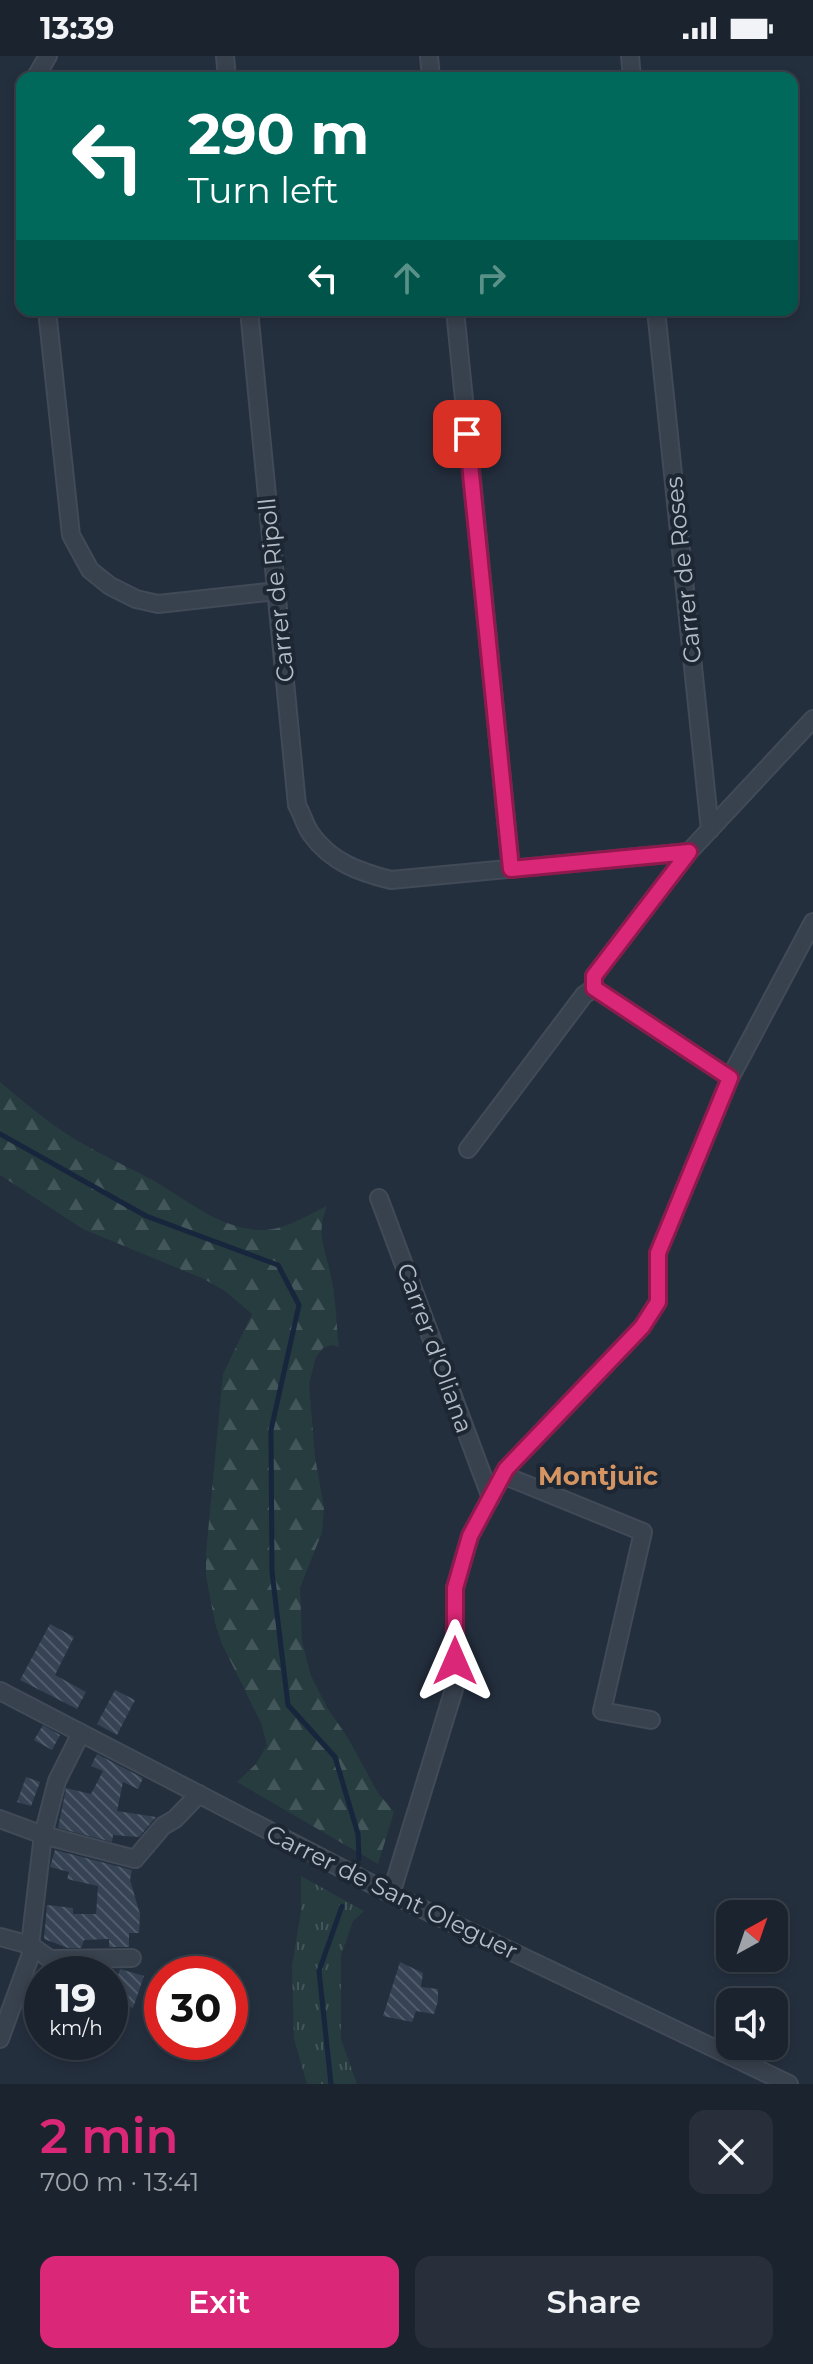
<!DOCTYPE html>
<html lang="en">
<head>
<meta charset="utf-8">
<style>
	body { margin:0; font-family:Montserrat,sans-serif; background:#282f3a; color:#f1f3f6; height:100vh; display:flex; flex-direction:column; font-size:30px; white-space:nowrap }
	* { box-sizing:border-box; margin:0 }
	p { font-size:26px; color:#a0a4aa }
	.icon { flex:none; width:44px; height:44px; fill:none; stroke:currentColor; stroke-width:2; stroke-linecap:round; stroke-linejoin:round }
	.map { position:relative; height:2028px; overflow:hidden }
	.side { display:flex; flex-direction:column; background:#1b232e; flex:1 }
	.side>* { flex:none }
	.banner { position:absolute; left:16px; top:16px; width:782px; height:244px; border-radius:16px; box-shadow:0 4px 12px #0003,0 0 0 2px #39404a; background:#00695c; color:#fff; overflow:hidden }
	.needle { width:52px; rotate:40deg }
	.fabs { position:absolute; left:716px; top:1844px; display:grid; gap:16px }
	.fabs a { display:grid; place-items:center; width:72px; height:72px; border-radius:16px; background:#1b232e; box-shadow:0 4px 12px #0003,0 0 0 2px #39404a; font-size:40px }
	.speed { position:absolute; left:24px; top:1900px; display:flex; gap:16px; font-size:40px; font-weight:700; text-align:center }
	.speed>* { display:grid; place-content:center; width:104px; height:104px; border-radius:50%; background:#1b232e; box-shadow:0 4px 12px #0003,0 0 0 2px #39404a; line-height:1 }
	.speed small { font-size:20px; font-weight:400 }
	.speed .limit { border:12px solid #d22; background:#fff; color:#111 }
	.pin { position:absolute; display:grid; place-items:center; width:68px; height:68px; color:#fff; margin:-34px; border-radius:16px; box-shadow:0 4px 12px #0006 }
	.me { position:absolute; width:88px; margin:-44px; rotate:0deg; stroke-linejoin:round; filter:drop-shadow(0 0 6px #0008) }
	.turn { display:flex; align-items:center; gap:28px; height:168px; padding:0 40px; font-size:36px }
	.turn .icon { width:104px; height:104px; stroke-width:2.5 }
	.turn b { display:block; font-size:56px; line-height:68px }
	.lanes { display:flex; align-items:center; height:76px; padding:0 40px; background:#0003; justify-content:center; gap:40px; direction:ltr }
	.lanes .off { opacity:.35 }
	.round { display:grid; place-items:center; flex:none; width:84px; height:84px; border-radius:16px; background:#282f3a }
	.summary { display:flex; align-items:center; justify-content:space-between; height:136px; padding:0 40px }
	h1 { font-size:48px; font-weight:600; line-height:60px; color:#db2777 }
	.action { display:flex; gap:16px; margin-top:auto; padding:16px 40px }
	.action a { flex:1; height:92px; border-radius:16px; background:#db2777; color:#fff; font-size:32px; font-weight:600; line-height:92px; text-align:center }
	.action a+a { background:#282f3a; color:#f1f3f6 }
	.status { display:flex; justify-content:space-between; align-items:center; height:56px; padding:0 40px; background:#1b232e; direction:ltr }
	.status svg { height:22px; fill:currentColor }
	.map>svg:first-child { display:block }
	.grass { fill:url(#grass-tufts) }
	.forest { fill:url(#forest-firs) }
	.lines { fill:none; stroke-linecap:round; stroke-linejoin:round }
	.stream { stroke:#17263c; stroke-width:5 }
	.building { fill:url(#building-back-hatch) }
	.minor-casing { stroke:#414a57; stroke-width:20 }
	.minor { stroke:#38414e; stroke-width:16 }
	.route-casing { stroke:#8e194d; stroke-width:20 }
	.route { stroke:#db2777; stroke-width:14 }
	.labels { text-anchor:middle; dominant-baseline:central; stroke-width:8; stroke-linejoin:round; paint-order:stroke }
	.street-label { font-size:24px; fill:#b4bcc9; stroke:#1d2633 }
	.neighbourhood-label { font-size:26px; font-weight:bold; fill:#d59563; stroke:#1d2633 }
</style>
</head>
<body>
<div class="status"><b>13:39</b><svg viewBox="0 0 49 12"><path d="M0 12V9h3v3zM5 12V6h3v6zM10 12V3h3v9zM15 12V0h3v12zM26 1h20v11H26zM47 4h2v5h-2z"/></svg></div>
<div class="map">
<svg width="813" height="2028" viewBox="0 0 813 2028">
	<defs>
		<pattern id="grass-tufts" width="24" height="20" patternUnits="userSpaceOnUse" patternTransform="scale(2)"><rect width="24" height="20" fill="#263c3f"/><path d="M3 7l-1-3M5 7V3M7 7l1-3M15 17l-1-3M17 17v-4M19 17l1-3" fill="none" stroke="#435659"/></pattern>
		<pattern id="forest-firs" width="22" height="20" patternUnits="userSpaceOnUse" patternTransform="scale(2)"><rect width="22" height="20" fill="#263c3f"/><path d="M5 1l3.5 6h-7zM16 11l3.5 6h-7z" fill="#435659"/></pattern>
		<pattern id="building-back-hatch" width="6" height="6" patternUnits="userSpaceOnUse" patternTransform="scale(2)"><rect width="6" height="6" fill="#364354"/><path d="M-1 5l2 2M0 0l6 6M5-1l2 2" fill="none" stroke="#515c6b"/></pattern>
	</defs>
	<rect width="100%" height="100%" fill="#242f3e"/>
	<polygon class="grass" points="301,1820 364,1855 353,1865 341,1899 341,1983 357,2028 307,2028 294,1983 292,1910 301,1855"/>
	<path class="forest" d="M 0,1026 C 24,1046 47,1066 73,1082 C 96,1096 120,1107 143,1119 C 181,1138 215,1172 259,1174 C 283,1175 306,1160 327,1150 C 316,1178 324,1188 330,1216 C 336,1240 336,1267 339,1291 L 331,1289 L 323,1292 L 316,1301 L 309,1328 L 315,1401 L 324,1452 L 322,1476 L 300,1532 L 302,1585 L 311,1620 L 328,1653 L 348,1682 L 378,1737 L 394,1756 L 378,1808 L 237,1726 L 256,1708 L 267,1689 L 261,1667 L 222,1588 L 215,1567 L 206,1520 L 206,1497 L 223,1318 L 252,1258 L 225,1235 L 204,1223 L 83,1173 L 0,1119 Z"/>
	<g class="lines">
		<g class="stream">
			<polyline points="0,1078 146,1160 278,1209 299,1249 271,1374 272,1516 288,1649 335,1701 358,1778 359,1803"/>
			<polyline points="331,2028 319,1915 342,1850"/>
		</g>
	</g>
	<g class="building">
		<polygon points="50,1568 74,1581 55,1619 86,1636 77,1653 20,1624"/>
		<polygon points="115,1634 135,1644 117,1679 97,1668"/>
		<polygon points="43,1669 60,1679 52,1694 34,1684"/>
		<polygon points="97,1698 143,1722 138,1733 123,1726 117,1755 156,1761 139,1781 113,1779 112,1786 58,1772 66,1732 91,1738 103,1715 91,1710"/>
		<polygon points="26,1721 40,1726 31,1750 17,1746"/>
		<polygon points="55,1794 132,1814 130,1824 140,1858 139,1877 129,1877 129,1891 109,1891 109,1883 84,1884 81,1892 68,1892 44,1883 47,1849 73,1852 73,1858 96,1858 98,1830 67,1823 69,1816 50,1811"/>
		<polygon points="400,1906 423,1917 421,1931 438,1933 438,1945 434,1958 416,1955 412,1966 383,1960"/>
		<polygon points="120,1913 144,1920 133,1952 110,1944"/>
	</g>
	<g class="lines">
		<g class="minor-casing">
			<g id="minor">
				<polyline points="225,0 227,22"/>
				<polyline points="429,0 431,22"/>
				<polyline points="630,0 632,22"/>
				<polyline points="35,22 48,0"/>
				<polyline points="47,254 71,479 90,514 110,530 136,543 158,548 277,535"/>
				<path d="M 249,254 L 297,749 C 302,758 305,769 311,778 C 331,806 359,816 391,824 L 689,796 L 813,663"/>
				<polyline points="455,254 511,813"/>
				<polyline points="656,254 710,774"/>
				<polyline points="689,796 594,920 594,932 730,1022"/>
				<polyline points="468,1093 584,939 594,932"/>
				<polyline points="379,1142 491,1442"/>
				<polyline points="503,1419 643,1476 602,1655 651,1664"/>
				<polyline points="0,1635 391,1838 789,2028"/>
				<polyline points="0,1763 43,1779 135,1803 163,1770 175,1763 199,1738"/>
				<polyline points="391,1838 455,1630 455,1532 470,1480 506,1413 642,1271 658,1246 658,1197 730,1022 813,866"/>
				<polyline points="0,1881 30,1889 50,1903 132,1902"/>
				<polyline points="0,1983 31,1898 30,1889 43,1779 57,1725 81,1677"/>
			</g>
		</g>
		<use href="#minor" class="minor"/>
	</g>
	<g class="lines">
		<g class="route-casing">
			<polyline id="route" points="455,1605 455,1532 470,1480 506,1413 642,1271 658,1246 658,1197 730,1022 594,932 594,920 689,796 511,813 467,378"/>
		</g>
		<use href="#route" class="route"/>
	</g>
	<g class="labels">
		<g class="street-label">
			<text transform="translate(683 514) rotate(-96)">Carrer de Roses</text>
			<text transform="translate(276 534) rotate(-96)">Carrer de Ripoll</text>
			<text transform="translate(435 1292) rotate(70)">Carrer d'Oliana</text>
			<text transform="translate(392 1836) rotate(26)">Carrer de Sant Oleguer</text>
		</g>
		<g class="neighbourhood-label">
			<text x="598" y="1420">Montjuïc</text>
		</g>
	</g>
</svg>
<div class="fabs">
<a><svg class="needle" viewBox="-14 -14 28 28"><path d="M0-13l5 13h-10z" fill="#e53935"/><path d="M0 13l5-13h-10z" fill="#a0a4aa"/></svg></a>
<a><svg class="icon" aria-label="sound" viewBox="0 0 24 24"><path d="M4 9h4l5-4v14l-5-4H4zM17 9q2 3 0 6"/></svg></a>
</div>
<div class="speed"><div>19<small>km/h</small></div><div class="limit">30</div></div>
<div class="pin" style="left:467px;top:378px;background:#d93025"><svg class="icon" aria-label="arrive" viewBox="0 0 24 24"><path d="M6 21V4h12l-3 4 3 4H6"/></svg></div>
<svg class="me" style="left:455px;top:1605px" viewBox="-20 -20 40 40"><path d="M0-17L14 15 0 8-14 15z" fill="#db2777" stroke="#fff" stroke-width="4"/></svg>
<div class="banner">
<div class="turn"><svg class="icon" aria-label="left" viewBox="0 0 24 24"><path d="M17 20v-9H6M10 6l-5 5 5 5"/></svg><div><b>290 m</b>Turn left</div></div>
<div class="lanes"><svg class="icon" aria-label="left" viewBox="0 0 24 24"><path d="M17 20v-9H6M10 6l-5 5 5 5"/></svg><svg class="icon off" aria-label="ahead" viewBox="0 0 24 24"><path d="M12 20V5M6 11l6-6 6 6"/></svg><svg class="icon off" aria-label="right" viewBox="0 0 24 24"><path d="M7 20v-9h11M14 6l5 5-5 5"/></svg></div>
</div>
</div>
<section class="side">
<div class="summary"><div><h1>2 min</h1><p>700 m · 13:41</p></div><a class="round"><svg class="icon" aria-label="close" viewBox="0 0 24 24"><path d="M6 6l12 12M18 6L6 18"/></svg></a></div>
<div class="action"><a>Exit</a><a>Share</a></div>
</section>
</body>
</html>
